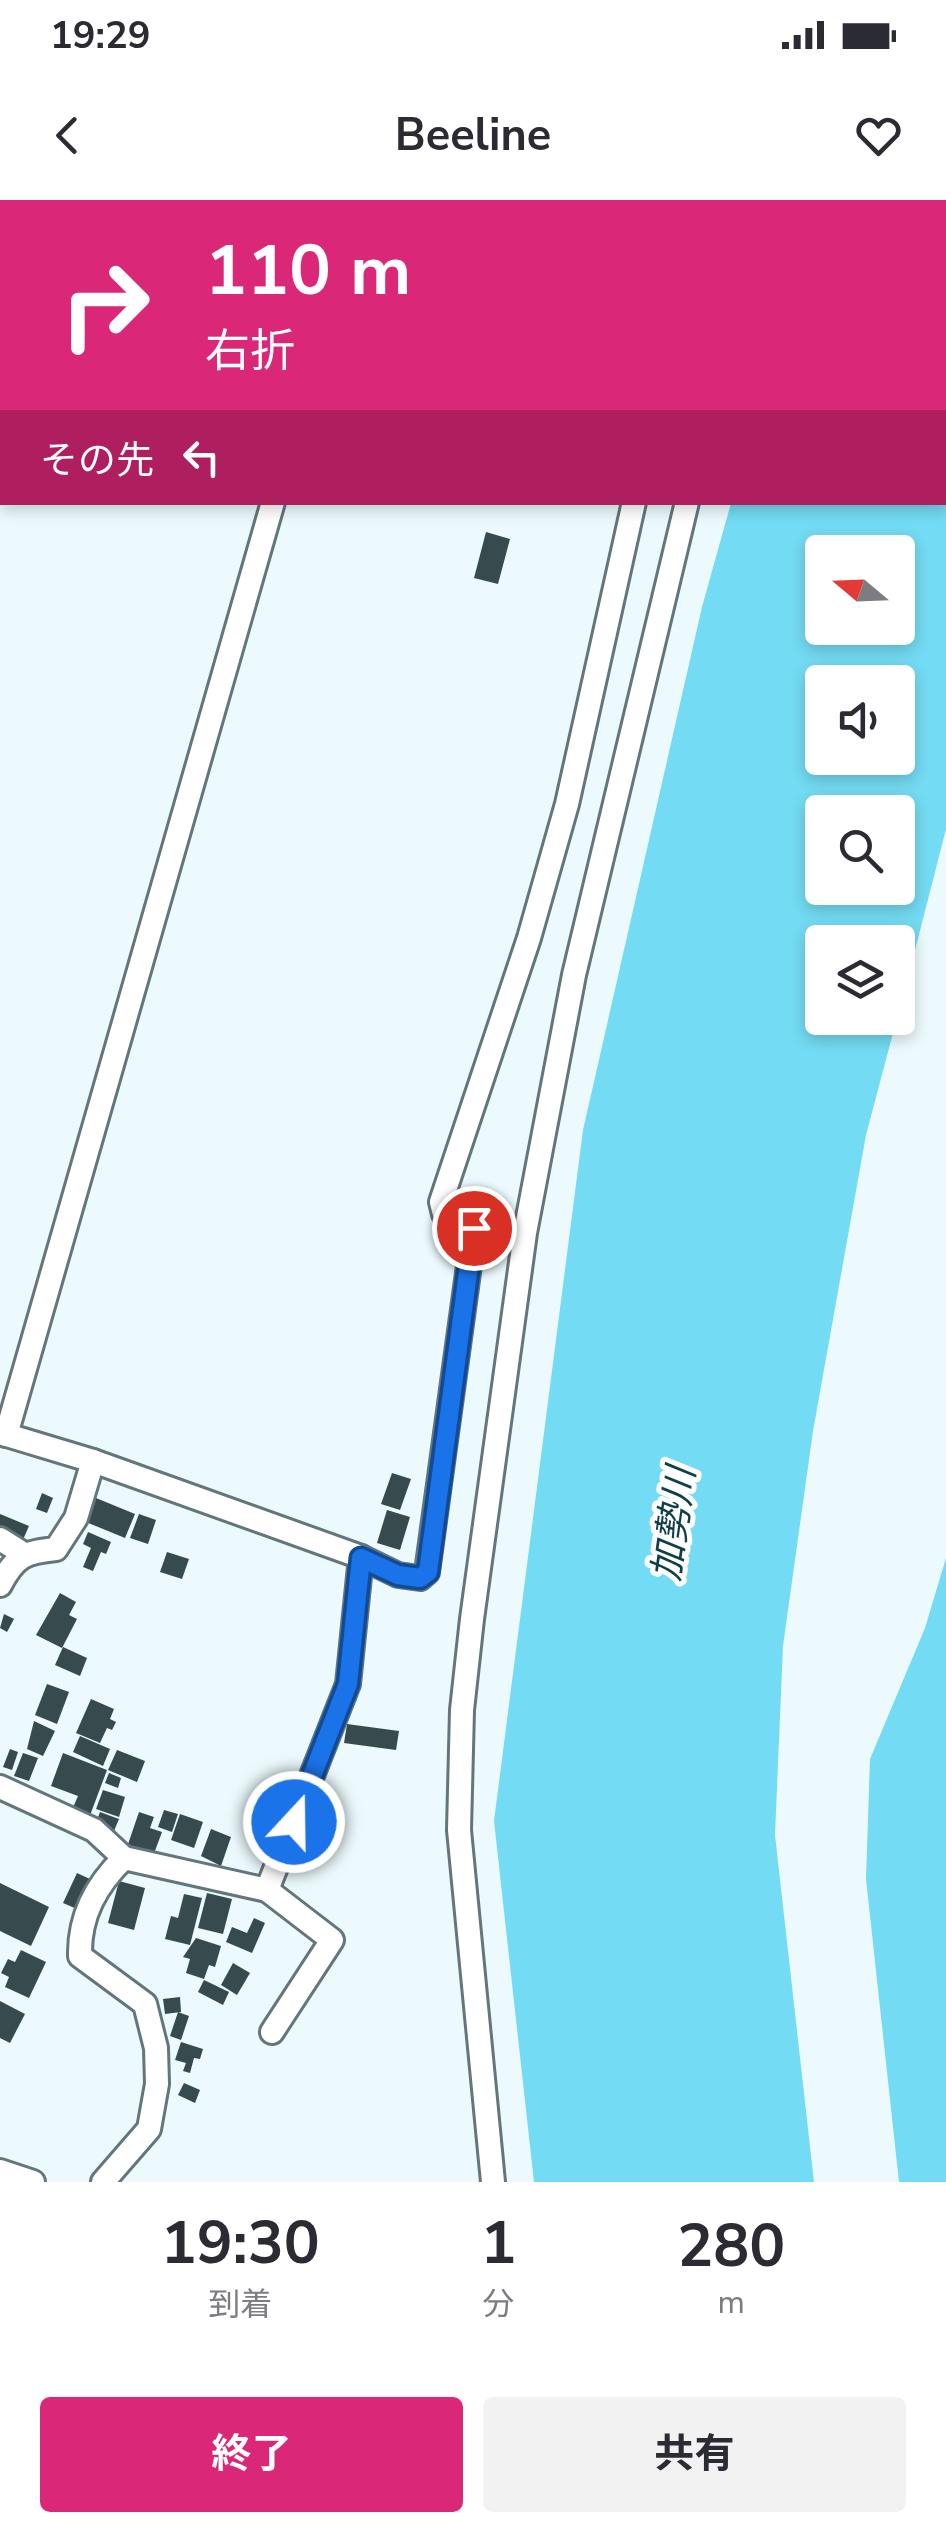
<!DOCTYPE html>
<html lang="ja">
<head>
<meta charset="utf-8">
<style>
	body { margin:0; font-family:"Nunito Sans","Noto Sans JP",sans-serif; background:#f2f2f3; color:#2b2b33; height:100vh; display:flex; flex-direction:column; font-size:38px; white-space:nowrap }
	* { box-sizing:border-box; margin:0 }
	p { font-size:32px; color:#7c7c81 }
	.icon { flex:none; width:55px; height:55px; fill:none; stroke:currentColor; stroke-width:2; stroke-linecap:round; stroke-linejoin:round }
	.map { position:relative; height:1982px; overflow:hidden }
	.side { display:flex; flex-direction:column; background:#fff; flex:1 }
	.side>* { flex:none }
	.hud { position:absolute; left:0px; top:0px; width:948px; height:305px; box-shadow:0 5px 15px #0003; background:#db2777; color:#fff; overflow:hidden }
	.needle { width:65px; rotate:289deg }
	.fabs { position:absolute; left:805px; top:335px; display:grid; gap:20px }
	.fabs a { display:grid; place-items:center; width:110px; height:110px; border-radius:10px; background:#fff; box-shadow:0 5px 15px #0003; font-size:50px }
	.pin { position:absolute; display:grid; place-items:center; width:85px; height:85px; color:#fff; margin:-42px; border:5px solid #fff; border-radius:50%; box-shadow:0 2px 10px #0007 }
	.me { position:absolute; width:110px; margin:-55px; rotate:21deg; stroke-linejoin:round; filter:drop-shadow(0 0 8px #0008) }
	.turn { display:flex; align-items:center; gap:35px; height:210px; padding:0 40px; font-size:45px }
	.turn .icon { width:130px; height:130px; stroke-width:2.5 }
	.turn b { display:block; font-size:70px; line-height:85px }
	.then { display:flex; align-items:center; height:95px; padding:0 40px; background:#0003; gap:20px; font-size:38px }
	.eta { display:flex; justify-content:space-evenly; align-items:center; height:170px; text-align:center }
	.eta b { font-size:60px; font-weight:700; line-height:70px }
	.cta { display:flex; gap:20px; margin-top:auto; padding:20px 40px }
	.cta a { flex:1; height:115px; border-radius:10px; background:#db2777; color:#fff; font-size:40px; font-weight:700; line-height:115px; text-align:center }
	.cta a+a { background:#f2f2f3; color:#2b2b33 }
	.status { display:flex; justify-content:space-between; align-items:center; height:70px; padding:0 50px; background:#fff; direction:ltr }
	.status svg { height:28px; fill:currentColor }
	header { display:flex; justify-content:space-between; align-items:center; height:130px; padding:0 40px; background:#fff; font-size:45px; font-weight:700 }
	.map>svg:first-child { display:block }
	.water { fill:#73dbf3; fill-rule:evenodd }
	.building { fill:#374a4e }
	.lines { fill:none; stroke-linecap:round; stroke-linejoin:round }
	.minor-casing { stroke:#62767b; stroke-width:28 }
	.minor { stroke:#fff; stroke-width:22 }
	.route-casing { stroke:#114b97; stroke-width:25 }
	.route { stroke:#1a73e8; stroke-width:18 }
	.labels { text-anchor:middle; dominant-baseline:central; stroke-width:10; stroke-linejoin:round; paint-order:stroke }
	.water-label { font-size:38px; font-style:italic; fill:#0f3f49; stroke:#fff }
</style>
</head>
<body>
<div class="status"><b>19:29</b><svg viewBox="0 0 49 12"><path d="M0 12V9h3v3zM5 12V6h3v6zM10 12V3h3v9zM15 12V0h3v12zM26 1h20v11H26zM47 4h2v5h-2z"/></svg></div>
<header><svg class="icon" aria-label="back" viewBox="0 0 24 24"><path d="M15 5l-7 7 7 7"/></svg>Beeline<svg class="icon" aria-label="heart" viewBox="0 0 24 24"><path d="M12 20l-8-8c-3-5 5-10 8-4 3-6 11-1 8 4z"/></svg></header>
<div class="map">
<svg width="946" height="1982" viewBox="0 0 946 1982">
	<rect width="100%" height="100%" fill="#ecfafd"/>
	<g class="water">
		<path d="M 899,0 L 946,0 L 946,629 L 898,817 L 898,742 L 822,742 L 822,818 L 897,818 L 866,935 L 813,1231 L 783,1446 L 775,1635 L 814,1982 L 534,1982 L 494,1621 L 583,930 L 702,407 L 731,303 L 945,302 L 945,2 ZM 822,352 L 898,352 L 898,428 L 822,428 ZM 898,482 L 898,558 L 822,558 L 822,482 ZM 822,612 L 898,612 L 898,688 L 822,688 Z"/>
		<polygon points="946,1358 946,1982 899,1982 866,1679 870,1559 925,1428"/>
	</g>
	<g class="building">
		<polygon points="486,332 510,339 498,384 474,378"/>
		<polygon points="392,1273 411,1279 400,1310 381,1304"/>
		<polygon points="42,1293 53,1298 47,1313 36,1309"/>
		<polygon points="96,1298 135,1314 125,1338 86,1322"/>
		<polygon points="387,1310 410,1317 400,1350 377,1343"/>
		<polygon points="0,1314 29,1326 22,1342 0,1333"/>
		<polygon points="139,1314 156,1320 148,1344 130,1338"/>
		<polygon points="88,1332 111,1342 106,1354 101,1352 93,1371 83,1367 91,1348 83,1344"/>
		<polygon points="167,1352 189,1359 182,1379 160,1372"/>
		<polygon points="60,1393 76,1402 69,1415 77,1419 62,1448 36,1435"/>
		<polygon points="4,1414 14,1419 7,1432 0,1428"/>
		<polygon points="63,1447 87,1458 80,1476 55,1465"/>
		<polygon points="47,1484 69,1492 57,1524 35,1515"/>
		<polygon points="91,1499 114,1509 110,1519 116,1522 112,1530 107,1528 100,1543 76,1533"/>
		<polygon points="34,1521 55,1531 43,1556 27,1549"/>
		<polygon points="347,1524 399,1531 396,1550 344,1543"/>
		<polygon points="80,1536 110,1549 103,1566 73,1552"/>
		<polygon points="10,1549 18,1552 12,1570 3,1567"/>
		<polygon points="117,1550 145,1561 137,1582 108,1570"/>
		<polygon points="23,1553 38,1558 29,1581 14,1576"/>
		<polygon points="63,1553 107,1570 89,1618 71,1612 78,1596 51,1586"/>
		<polygon points="109,1573 121,1578 118,1588 105,1583"/>
		<polygon points="103,1590 125,1597 119,1617 96,1609"/>
		<polygon points="164,1610 178,1614 172,1632 158,1627"/>
		<polygon points="100,1612 119,1619 111,1638 95,1626"/>
		<polygon points="139,1612 154,1617 150,1628 162,1632 152,1659 126,1650"/>
		<polygon points="180,1614 203,1622 194,1648 171,1640"/>
		<polygon points="211,1629 231,1637 221,1666 201,1656"/>
		<polygon points="77,1673 90,1679 77,1709 63,1703"/>
		<polygon points="119,1681 145,1688 134,1730 108,1723"/>
		<polygon points="0,1683 49,1707 31,1746 0,1731"/>
		<polygon points="207,1693 232,1699 223,1734 198,1728"/>
		<polygon points="184,1694 202,1698 190,1745 165,1739 171,1716 178,1718"/>
		<polygon points="254,1718 265,1723 252,1753 226,1742 232,1727 247,1733"/>
		<polygon points="196,1738 221,1746 215,1767 209,1765 204,1779 186,1773 190,1759 183,1757"/>
		<polygon points="21,1750 46,1762 29,1798 5,1787 9,1777 1,1773 8,1759 15,1762"/>
		<polygon points="233,1763 250,1773 237,1795 221,1785"/>
		<polygon points="204,1780 229,1792 223,1805 198,1792"/>
		<polygon points="180,1797 181,1812 165,1814 163,1799"/>
		<polygon points="0,1801 25,1814 10,1843 0,1838"/>
		<polygon points="178,1812 189,1816 181,1840 170,1836"/>
		<polygon points="181,1842 203,1849 200,1859 194,1858 190,1873 183,1871 186,1863 175,1860"/>
		<polygon points="184,1883 200,1890 195,1903 178,1895"/>
	</g>
	<g class="lines">
		<g class="minor-casing">
			<g id="minor">
				<polyline points="358,2 359,0"/>
				<polyline points="727,2 728,0"/>
				<polyline points="772,2 773,0"/>
				<polyline points="0,108 2,108"/>
				<polyline points="0,1233 93,1261 361,1357 398,1375 420,1378 427,1372 474,1029 444,1014 441,1002 529,738 567,604 634,302"/>
				<polyline points="6,1235 273,302"/>
				<polyline points="0,1339 24,1354"/>
				<path d="M 0,1385 C 15,1356 25,1352 56,1349 L 76,1318 L 93,1261"/>
				<polyline points="0,1587 94,1630 124,1658 267,1690 348,1484 361,1357"/>
				<polyline points="267,1690 332,1740 272,1832"/>
				<polyline points="0,1971 33,1982"/>
				<path d="M 103,1982 L 149,1929 L 157,1884 L 156,1848 L 145,1804 L 80,1756 C 79,1716 96,1685 124,1658"/>
				<polyline points="493,1982 459,1630 462,1510 472,1419 525,1033 574,775 687,302"/>
			</g>
		</g>
		<use href="#minor" class="minor"/>
	</g>
	<g class="lines">
		<g class="route-casing">
			<polyline id="route" points="294,1622 348,1484 361,1358 398,1375 420,1378 428,1372 474,1028"/>
		</g>
		<use href="#route" class="route"/>
	</g>
	<g class="labels">
		<g class="water-label">
			<text transform="translate(674 1324) rotate(-82)">加勢川</text>
		</g>
	</g>
</svg>
<div class="fabs">
<a><svg class="needle" viewBox="-14 -14 28 28"><path d="M0-13l5 13h-10z" fill="#e53935"/><path d="M0 13l5-13h-10z" fill="#7c7c81"/></svg></a>
<a><svg class="icon" aria-label="sound" viewBox="0 0 24 24"><path d="M4 9h4l5-4v14l-5-4H4zM17 9q2 3 0 6"/></svg></a>
<a><svg class="icon" aria-label="search" viewBox="0 0 24 24"><circle cx="10" cy="10" r="6"/><path d="M15 15l6 6"/></svg></a>
<a><svg class="icon" aria-label="layers" viewBox="0 0 24 24"><path d="M12 4l9 5-9 5-9-5zM3 14l9 5 9-5"/></svg></a>
</div>
<div class="pin" style="left:474px;top:1028px;background:#d93025"><svg class="icon" aria-label="arrive" viewBox="0 0 24 24"><path d="M6 21V4h12l-3 4 3 4H6"/></svg></div>
<svg class="me" style="left:294px;top:1622px" viewBox="-20 -20 40 40"><circle r="17" fill="#1a73e8" stroke="#fff" stroke-width="3"/><path d="M0-11L8 9 0 5-8 9z" fill="#fff"/></svg>
<div class="hud">
<div class="turn"><svg class="icon" aria-label="right" viewBox="0 0 24 24"><path d="M7 20v-9h11M14 6l5 5-5 5"/></svg><div><b>110 m</b>右折</div></div>
<div class="then">その先<svg class="icon" aria-label="left" viewBox="0 0 24 24"><path d="M17 20v-9H6M10 6l-5 5 5 5"/></svg></div>
</div>
</div>
<section class="side">
<div class="eta">
<div><b>19:30</b><p>到着</p></div>
<div><b>1</b><p>分</p></div>
<div><b>280</b><p>m</p></div>
</div>
<div class="cta"><a>終了</a><a>共有</a></div>
</section>
</body>
</html>
